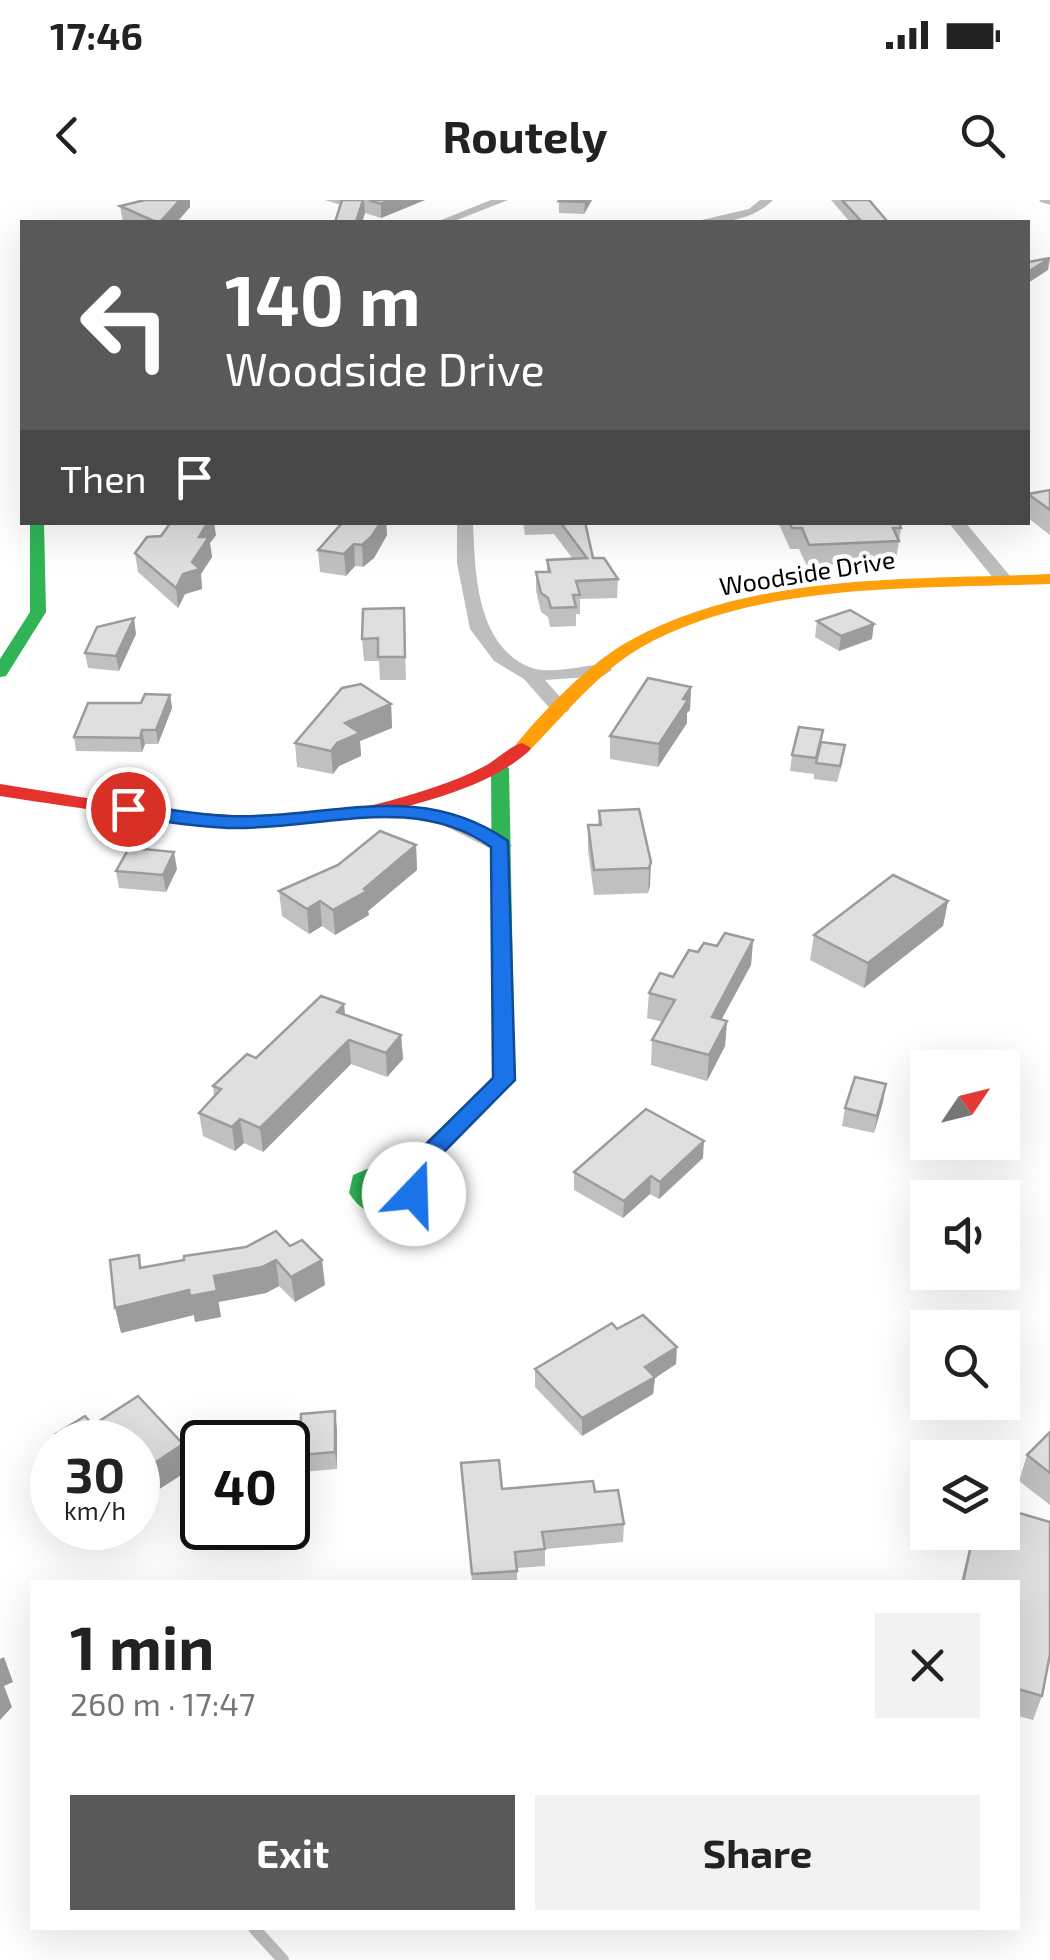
<!DOCTYPE html>
<html lang="en">
<head>
<meta charset="utf-8">
<style>
	body { margin:0; font-family:"Exo 2",sans-serif; background:#f2f2f2; color:#222; height:100vh; display:flex; flex-direction:column; font-size:38px; white-space:nowrap }
	* { box-sizing:border-box; margin:0 }
	p { font-size:32px; color:#767676 }
	.icon { flex:none; width:55px; height:55px; fill:none; stroke:currentColor; stroke-width:2; stroke-linecap:round; stroke-linejoin:round }
	.map { position:relative; flex:1; overflow:hidden }
	.sheet { position:absolute; left:30px; top:1380px; width:990px; height:350px; display:flex; flex-direction:column; background:#fff; border-radius:0px; box-shadow:0 10px 40px #0002 }
	.sheet>* { flex:none }
	.top-card { position:absolute; left:20px; top:20px; width:1010px; height:305px; border-radius:0px; box-shadow:0 10px 40px #0002; background:#595959; color:#fff; overflow:hidden }
	.needle { width:65px; rotate:55deg }
	.controls { position:absolute; left:910px; top:850px; display:grid; gap:20px }
	.controls a { display:grid; place-items:center; width:110px; height:110px; border-radius:0px; background:#fff; box-shadow:0 10px 40px #0002; font-size:50px }
	.speed { position:absolute; left:30px; top:1220px; display:flex; gap:20px; font-size:50px; font-weight:700; text-align:center }
	.speed>* { display:grid; place-content:center; width:130px; height:130px; border-radius:50%; background:#fff; box-shadow:0 10px 40px #0002; line-height:1 }
	.speed small { font-size:25px; font-weight:400 }
	.speed .limit { border:5px solid #111; border-radius:15px; background:#fff; color:#111 }
	.pin { position:absolute; display:grid; place-items:center; width:85px; height:85px; color:#fff; margin:-42px; border:5px solid #fff; border-radius:50%; box-shadow:0 2px 10px #0007 }
	.me { position:absolute; width:110px; margin:-55px; rotate:21deg; stroke-linejoin:round; filter:drop-shadow(0 0 8px #0008) }
	.turn { display:flex; align-items:center; gap:35px; height:210px; padding:0 40px; font-size:45px }
	.turn .icon { width:130px; height:130px; stroke-width:2.5 }
	.turn b { display:block; font-size:70px; line-height:85px }
	.then { display:flex; align-items:center; height:95px; padding:0 40px; background:#0003; gap:20px; font-size:38px }
	.round { display:grid; place-items:center; flex:none; width:105px; height:105px; border-radius:0px; background:#f2f2f2 }
	.head { display:flex; align-items:center; justify-content:space-between; height:170px; padding:0 40px }
	h1 { font-size:60px; font-weight:700; line-height:75px }
	.primary-button { display:flex; gap:20px; margin-top:auto; padding:20px 40px }
	.primary-button a { flex:1; height:115px; border-radius:0px; background:#595959; color:#fff; font-size:40px; font-weight:700; line-height:115px; text-align:center }
	.primary-button a+a { background:#f2f2f2; color:#222 }
	.status { display:flex; justify-content:space-between; align-items:center; height:70px; padding:0 50px; background:#fff; direction:ltr }
	.status svg { height:28px; fill:currentColor }
	header { display:flex; justify-content:space-between; align-items:center; height:130px; padding:0 40px; background:#fff; font-size:45px; font-weight:700 }
	.map>svg:first-child { display:block }
	.lines { fill:none; stroke-linecap:round; stroke-linejoin:round }
	.stream-far1 { stroke:#bfbfbf; stroke-width:5 }
	.stream { stroke:#bfbfbf; stroke-width:12 }
	.street { fill:#bebebe; fill-rule:evenodd }
	.fast { fill:#30b455; fill-rule:evenodd }
	.slow { fill:#ff9f0a; fill-rule:evenodd }
	.jam { fill:#e5322d; fill-rule:evenodd }
	.wall { fill:#c0c0c0 }
	.shaded-wall { fill:#9c9c9c }
	.building { fill:#dfdfdf; stroke:#9c9c9c; stroke-width:2.5 }
	.route { fill:#1a73e8; stroke:#114b97; stroke-width:2.5 }
	.labels { text-anchor:middle; dominant-baseline:central; stroke-width:9; stroke-linejoin:round; paint-order:stroke }
	.far-street-label { font-size:25px; fill:#000; stroke:#fff }
</style>
</head>
<body>
<div class="status"><b>17:46</b><svg viewBox="0 0 49 12"><path d="M0 12V9h3v3zM5 12V6h3v6zM10 12V3h3v9zM15 12V0h3v12zM26 1h20v11H26zM47 4h2v5h-2z"/></svg></div>
<header><svg class="icon" aria-label="back" viewBox="0 0 24 24"><path d="M15 5l-7 7 7 7"/></svg>Routely<svg class="icon" aria-label="search" viewBox="0 0 24 24"><circle cx="10" cy="10" r="6"/><path d="M15 15l6 6"/></svg></header>
<div class="map">
<svg width="1050" height="1760" viewBox="0 0 1050 1760">
	<rect width="100%" height="100%" fill="#fff"/>
	<g class="lines">
		<polyline class="stream-far1" points="1042,0 1050,2"/>
		<polyline class="stream" points="254,1728 283,1760"/>
		<g class="street">
			<polygon points="491,0 508,0 452,22 436,22"/>
			<path d="M 760,0 L 773,0 C 752,21 721,24 693,22 L 749,9 Z"/>
			<path d="M 457,322 L 473,322 C 475,373 476,447 532,468 C 550,474 583,466 603,464 L 612,470 L 603,476 L 545,480 L 570,508 L 567,512 L 553,512 L 524,479 L 494,461 L 470,429 L 457,363 Z"/>
			<polygon points="948,322 965,322 1010,376 1010,384 998,384"/>
			<polygon points="395,603 471,621 512,645 509,650 493,650 443,625 388,613 385,609"/>
		</g>
		<g class="fast">
			<polygon points="30,322 44,322 46,412 6,476 0,477 0,459 30,412"/>
			<path d="M 500,563 L 509,568 L 515,880 L 426,970 L 430,980 L 423,1000 C 395,1016 368,1024 349,993 L 353,975 L 386,961 L 408,959 L 493,878 L 491,568 ZM 404,976 L 403,989 L 389,997 L 378,997 L 373,991 L 373,985 L 388,978 Z"/>
		</g>
		<path class="slow" d="M 1050,374 L 1050,384 C 920,389 756,381 640,448 C 597,473 563,517 528,552 L 522,553 L 513,548 C 541,513 591,461 631,440 C 756,372 912,380 1050,374 Z"/>
		<path class="jam" d="M 522,543 L 531,548 L 528,552 C 500,576 468,588 433,599 C 289,644 145,618 0,596 L 0,584 C 125,603 264,635 389,601 C 421,592 454,582 483,567 C 497,560 508,547 522,543 Z"/>
	</g>
	<g class="wall">
		<polygon points="145,0 190,0 190,7 177,22 123,22 120,6"/>
		<polygon points="325,0 425,0 381,18 365,13 362,22 335,22 341,5"/>
		<polygon points="592,0 584,14 559,13 559,1"/>
		<polygon points="831,0 869,0 887,22 850,22"/>
		<polygon points="1050,290 1050,335 1028,318 1028,294"/>
		<polygon points="343,322 386,322 387,335 374,358 363,367 355,366 346,376 320,372 318,350"/>
		<polygon points="523,322 585,322 593,358 618,379 617,398 580,399 580,414 576,414 576,426 550,427 548,417 541,412 536,391 536,372 547,372 547,360 573,359 554,334 525,335"/>
		<polygon points="778,322 899,322 901,328 896,361 807,366 799,349 790,349"/>
		<polygon points="216,335 210,343 212,357 201,374 202,389 185,394 178,408 138,372 135,353"/>
		<polygon points="404,408 406,480 380,480 379,461 364,461 362,439"/>
		<polygon points="817,421 872,439 839,451 815,437"/>
		<polygon points="136,434 119,471 88,468 85,453"/>
		<polygon points="691,487 690,510 687,513 687,523 658,567 610,559 610,536"/>
		<polygon points="170,495 172,508 158,544 145,544 142,552 76,551 74,537 141,503"/>
		<polygon points="391,504 392,528 360,541 361,556 339,566 333,574 297,567 295,543"/>
		<polygon points="823,530 822,542 843,561 837,582 814,579 814,574 790,571 792,555"/>
		<polygon points="599,611 651,662 648,693 594,695 588,650 588,625 598,625"/>
		<polygon points="416,645 417,670 368,711 369,715 335,735 322,726 309,734 282,716 279,691"/>
		<polygon points="177,669 166,692 119,688 116,671"/>
		<polygon points="948,701 943,726 864,788 810,760 814,735"/>
		<polygon points="753,740 751,765 722,819 727,821 725,846 707,881 651,865 652,840 663,822 647,818 649,793 673,777 698,752 717,746"/>
		<polygon points="344,804 345,815 401,835 403,859 387,877 351,864 263,952 244,943 235,951 203,936 199,913 214,896 213,886"/>
		<polygon points="883,902 874,933 842,926 845,908"/>
		<polygon points="703,958 659,999 650,994 623,1018 574,990 574,972"/>
		<polygon points="276,1031 325,1085 295,1102 279,1086 266,1093 218,1102 221,1117 195,1122 194,1115 121,1133 139,1055 141,1068 246,1047"/>
		<polygon points="617,1129 676,1164 655,1178 653,1194 582,1236 535,1187 535,1169"/>
		<polygon points="138,1196 183,1244 189,1270 150,1295 146,1290 138,1296 138,1242 59,1242 56,1234 85,1216 93,1225"/>
		<polygon points="335,1211 337,1269 302,1272 300,1255"/>
		<polygon points="1050,1232 1050,1305 1019,1281 1027,1255"/>
		<polygon points="461,1263 502,1289 595,1292 624,1324 623,1342 545,1349 545,1366 517,1368 517,1382 472,1382"/>
		<polygon points="1002,1308 1050,1322 1050,1454 1042,1496 1033,1520 1018,1516 1018,1382 961,1382 973,1332 1002,1332"/>
	</g>
	<g class="shaded-wall">
		<polygon points="180,0 190,0 190,7 177,22 160,22"/>
		<polygon points="364,0 365,13 362,22 356,22"/>
		<polygon points="390,0 425,0 381,18 381,4"/>
		<polygon points="586,0 592,0 584,14 585,2"/>
		<polygon points="1050,58 1048,70 1028,83 1028,72"/>
		<polygon points="208,322 214,322 216,335 210,343 212,357 201,374 202,389 185,394 178,408 176,388 199,337"/>
		<polygon points="381,322 386,322 387,335 374,358 363,367 362,345"/>
		<polygon points="354,344 355,366 346,376 344,354"/>
		<polygon points="134,418 136,434 119,471 116,456"/>
		<polygon points="874,424 872,439 839,451 841,436"/>
		<polygon points="691,487 690,510 687,513 687,523 658,567 659,544"/>
		<polygon points="170,495 172,508 158,544 156,530"/>
		<polygon points="391,504 392,528 360,541 361,556 339,566 333,574 331,551 345,523"/>
		<polygon points="142,530 145,544 142,552 140,538"/>
		<polygon points="416,645 417,670 368,711 369,715 335,735 333,710 364,689"/>
		<polygon points="174,652 177,669 166,692 163,675"/>
		<polygon points="651,662 650,686 648,693 649,668"/>
		<polygon points="320,701 322,726 309,734 307,709"/>
		<polygon points="948,701 943,726 864,788 868,763"/>
		<polygon points="753,740 751,765 709,842 712,817"/>
		<polygon points="344,804 346,828 337,812"/>
		<polygon points="727,821 725,846 707,881 709,855"/>
		<polygon points="401,835 403,859 387,877 386,853"/>
		<polygon points="349,840 351,864 263,952 260,928"/>
		<polygon points="886,884 883,902 874,933 877,916"/>
		<polygon points="240,919 244,943 235,951 232,927"/>
		<polygon points="704,941 703,958 659,999 660,982"/>
		<polygon points="651,976 650,994 623,1018 624,1001"/>
		<polygon points="276,1060 279,1086 266,1093 218,1102 214,1076"/>
		<polygon points="322,1060 325,1085 295,1102 291,1077"/>
		<polygon points="189,1090 217,1091 221,1117 195,1122 194,1115 121,1133 115,1108"/>
		<polygon points="677,1147 676,1164 655,1178 653,1194 582,1236 582,1218 645,1167"/>
		<polygon points="335,1211 337,1229 337,1269 335,1252"/>
		<polygon points="183,1244 189,1270 150,1295 144,1270"/>
		<polygon points="140,1265 146,1290 138,1296 138,1266"/>
		<polygon points="4,1457 13,1482 4,1486 12,1507 0,1520 0,1459"/>
	</g>
	<g class="building">
		<polygon points="145,0 180,0 160,22 156,22 120,6"/>
		<polygon points="342,0 363,0 356,22 335,22"/>
		<polygon points="369,0 390,0 381,4"/>
		<polygon points="560,0 586,0 585,2 559,1"/>
		<polygon points="842,0 869,0 887,21 885,22 862,22"/>
		<polygon points="1050,58 1028,72 1028,62"/>
		<polygon points="1050,290 1050,310 1028,294"/>
		<polygon points="171,322 208,322 199,337 209,337 192,362 200,369 183,374 176,388 135,353 147,337 161,336"/>
		<polygon points="343,322 381,322 372,336 362,345 354,344 344,354 318,350"/>
		<polygon points="560,322 585,322 593,358 604,358 618,379 576,381 580,395 573,395 576,407 551,408 548,398 541,393 536,372 550,372 547,360 587,358"/>
		<polygon points="789,322 899,322 901,328 893,328 899,341 809,345 802,328 792,328"/>
		<polygon points="404,408 405,457 378,457 378,438 362,439 363,409"/>
		<polygon points="850,410 874,424 841,436 817,421"/>
		<polygon points="134,418 116,456 85,453 97,427"/>
		<polygon points="648,478 691,487 683,499 688,500 659,544 610,536"/>
		<polygon points="361,484 391,504 345,523 360,533 337,543 331,551 295,543 342,488"/>
		<polygon points="145,494 170,495 156,530 142,530 140,538 74,537 88,503 141,503"/>
		<polygon points="799,527 823,530 816,558 792,555"/>
		<polygon points="821,542 845,545 840,566 816,563"/>
		<polygon points="639,609 651,662 649,668 594,670 588,625 601,625 599,611"/>
		<polygon points="380,631 416,645 364,689 367,691 333,710 320,701 307,709 279,691 338,665"/>
		<polygon points="133,648 174,652 163,675 116,671 128,650"/>
		<polygon points="893,675 948,701 868,763 814,735"/>
		<polygon points="725,733 753,740 712,817 727,821 709,855 652,840 675,800 649,793 660,773 673,777 689,750 698,752 704,743 717,746"/>
		<polygon points="321,796 344,804 337,812 401,835 386,853 349,840 260,928 240,919 232,927 199,913 221,889 213,886 247,854 256,858"/>
		<polygon points="855,877 886,884 877,916 845,908"/>
		<polygon points="646,909 704,941 660,982 651,976 624,1001 574,972"/>
		<polygon points="276,1031 290,1046 302,1040 322,1060 291,1077 276,1060 262,1067 214,1076 217,1091 190,1096 189,1090 115,1108 110,1060 139,1055 140,1068 184,1060 184,1056 246,1047"/>
		<polygon points="643,1115 677,1147 645,1167 655,1177 582,1218 535,1169 612,1123 617,1129"/>
		<polygon points="138,1196 183,1244 144,1270 140,1265 138,1266 138,1242 64,1242 56,1234 85,1216 93,1225"/>
		<polygon points="335,1211 335,1252 300,1255 301,1214"/>
		<polygon points="1050,1232 1050,1273 1027,1255"/>
		<polygon points="499,1260 502,1289 593,1281 595,1292 618,1290 624,1324 542,1332 545,1349 515,1352 517,1371 472,1374 461,1263"/>
		<polygon points="1002,1308 1050,1322 1050,1454 1042,1496 1018,1489 1018,1382 963,1382 974,1332 1002,1332"/>
	</g>
	<path class="route" d="M 128,603 C 161,608 195,615 228,616 C 327,620 417,578 508,641 L 515,880 L 426,970 L 430,980 L 423,1000 L 405,1000 L 402,994 L 406,980 L 402,968 L 493,878 L 491,647 C 411,591 318,631 228,628 C 194,626 154,621 121,613 L 118,609 Z"/>
	<g class="labels">
		<g class="far-street-label">
			<text transform="translate(807 372) rotate(-9)">Woodside Drive</text>
		</g>
	</g>
</svg>
<div class="controls">
<a><svg class="needle" viewBox="-14 -14 28 28"><path d="M0-13l5 13h-10z" fill="#e53935"/><path d="M0 13l5-13h-10z" fill="#767676"/></svg></a>
<a><svg class="icon" aria-label="sound" viewBox="0 0 24 24"><path d="M4 9h4l5-4v14l-5-4H4zM17 9q2 3 0 6"/></svg></a>
<a><svg class="icon" aria-label="search" viewBox="0 0 24 24"><circle cx="10" cy="10" r="6"/><path d="M15 15l6 6"/></svg></a>
<a><svg class="icon" aria-label="layers" viewBox="0 0 24 24"><path d="M12 4l9 5-9 5-9-5zM3 14l9 5 9-5"/></svg></a>
</div>
<div class="speed"><div>30<small>km/h</small></div><div class="limit">40</div></div>
<div class="pin" style="left:128px;top:609px;background:#d93025"><svg class="icon" aria-label="arrive" viewBox="0 0 24 24"><path d="M6 21V4h12l-3 4 3 4H6"/></svg></div>
<svg class="me" style="left:414px;top:994px" viewBox="-20 -20 40 40"><circle r="19" fill="#fff"/><path d="M0-13L10 11 0 6-10 11z" fill="#1a73e8"/></svg>
<div class="top-card">
<div class="turn"><svg class="icon" aria-label="left" viewBox="0 0 24 24"><path d="M17 20v-9H6M10 6l-5 5 5 5"/></svg><div><b>140 m</b>Woodside Drive</div></div>
<div class="then">Then<svg class="icon" aria-label="arrive" viewBox="0 0 24 24"><path d="M6 21V4h12l-3 4 3 4H6"/></svg></div>
</div>
<section class="sheet">
<div class="head"><div><h1>1 min</h1><p>260 m · 17:47</p></div><a class="round"><svg class="icon" aria-label="close" viewBox="0 0 24 24"><path d="M6 6l12 12M18 6L6 18"/></svg></a></div>
<div class="primary-button"><a>Exit</a><a>Share</a></div>
</section>
</div>
</body>
</html>
